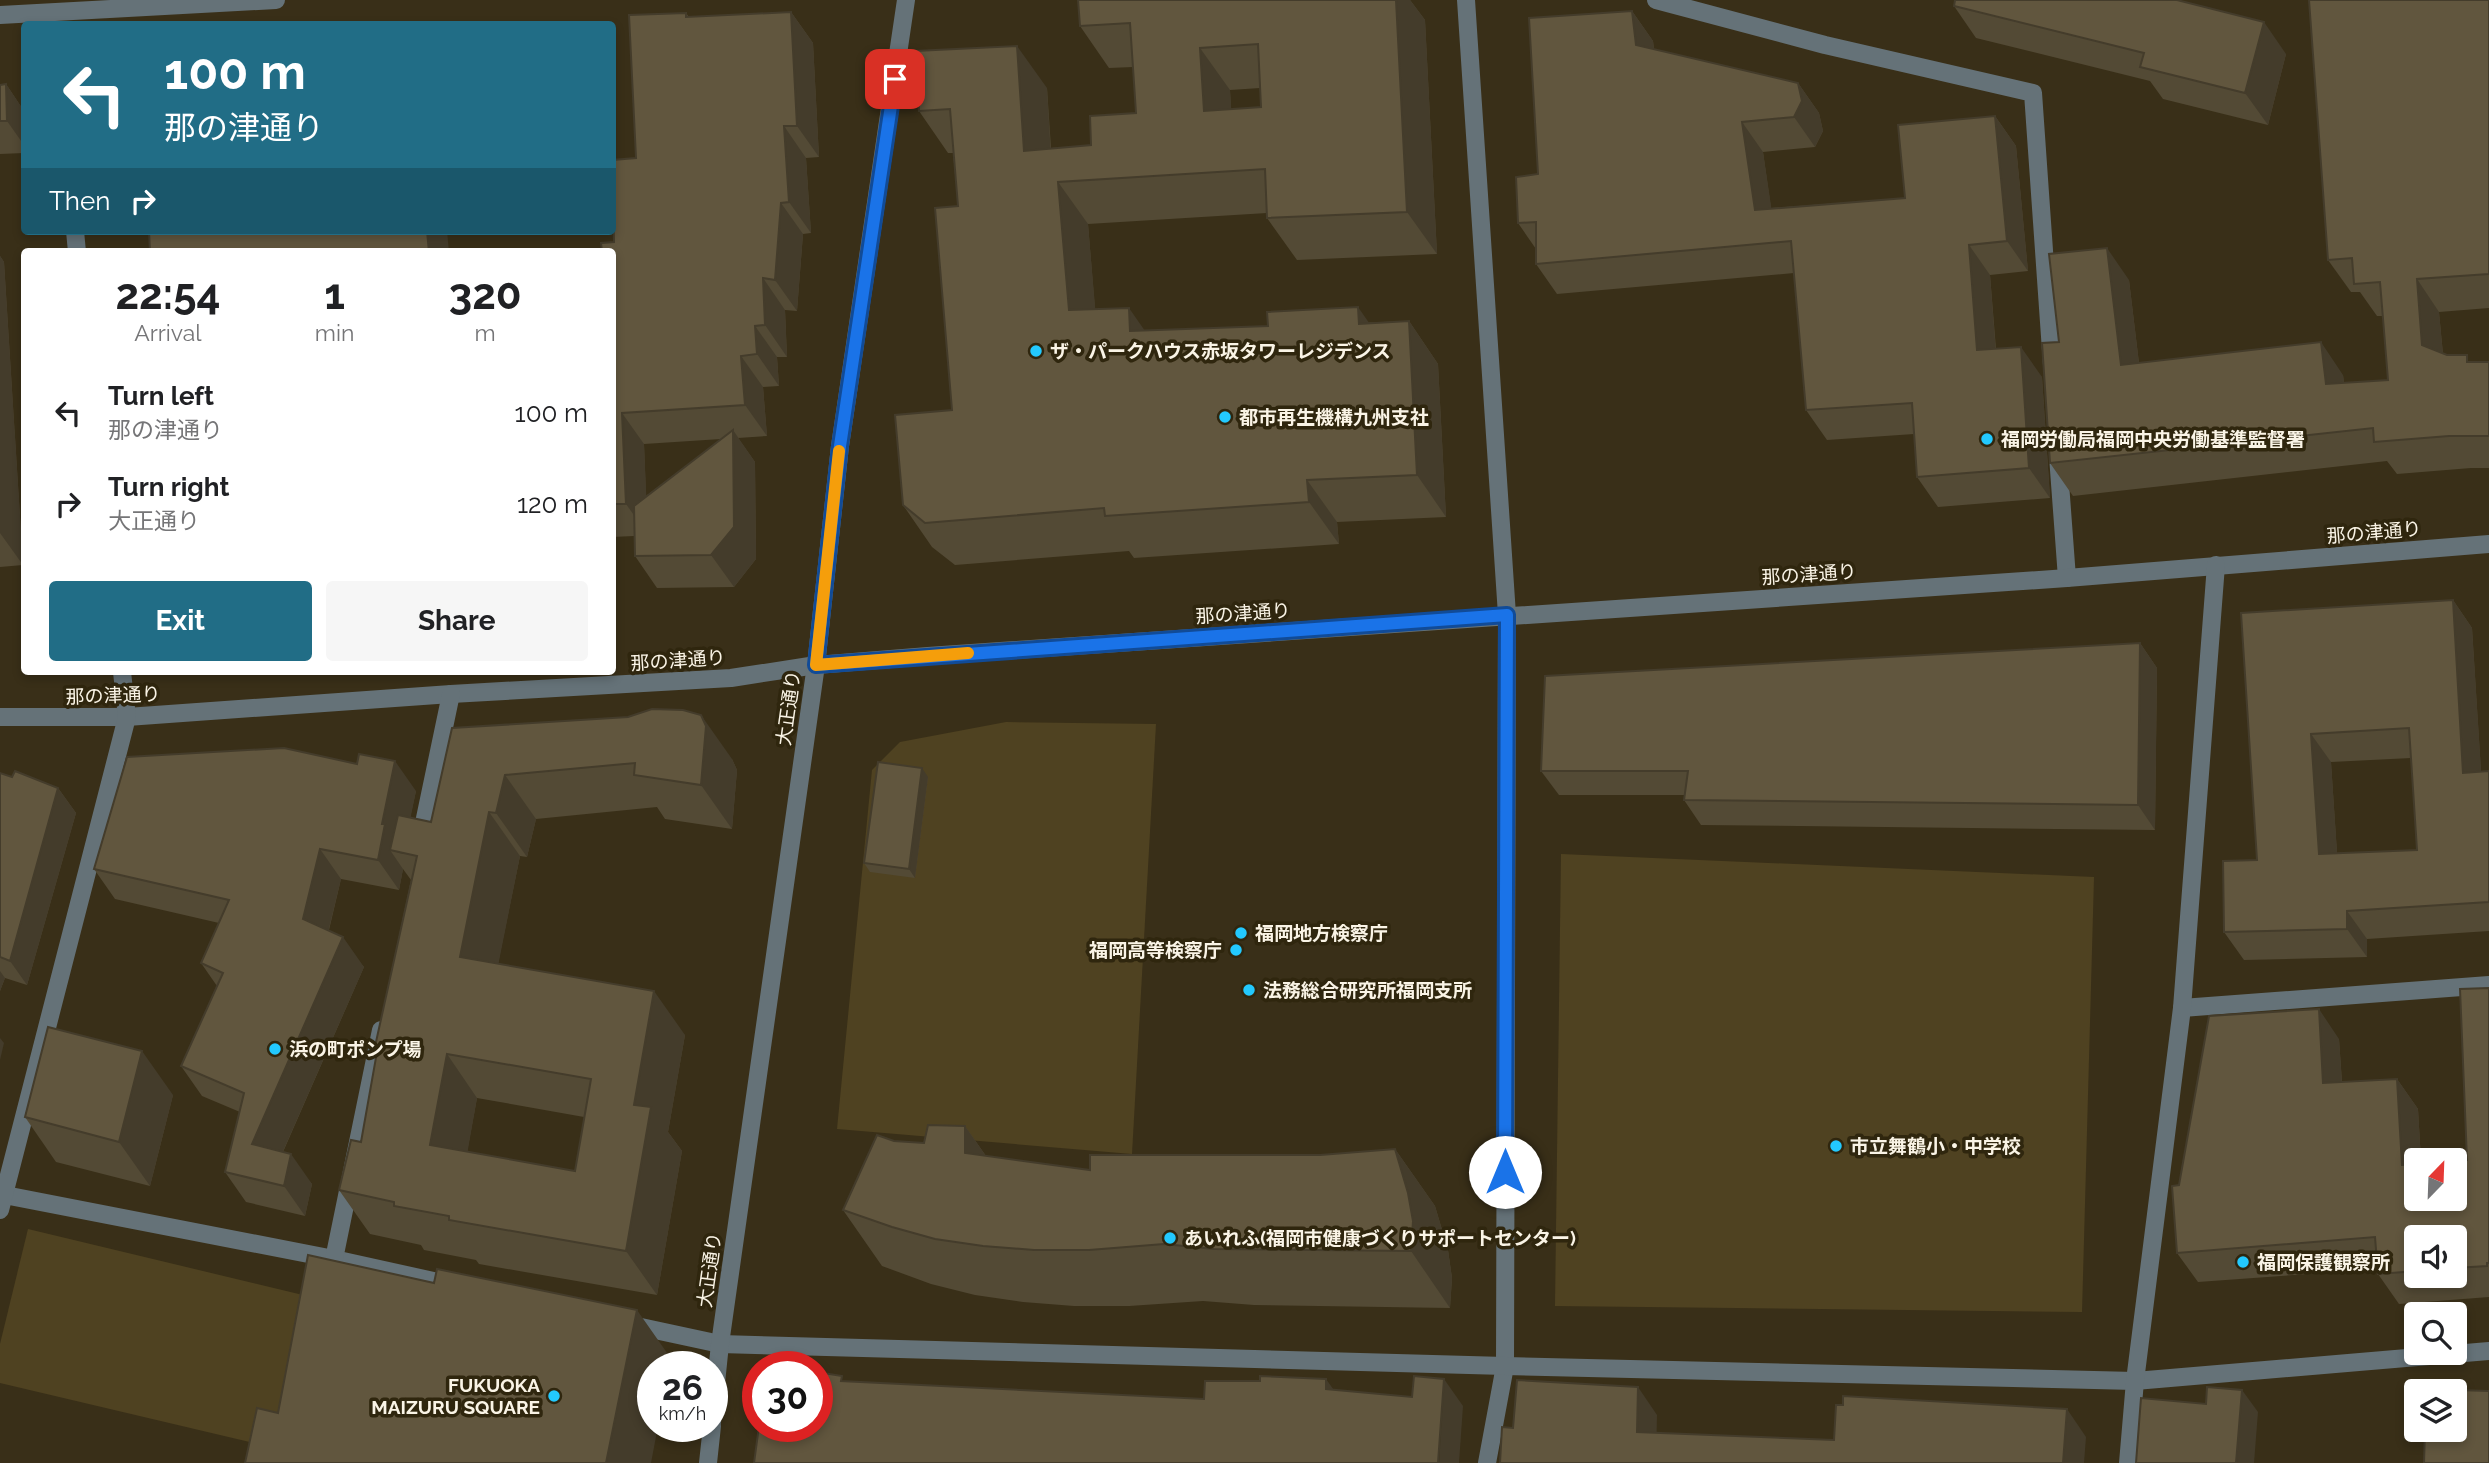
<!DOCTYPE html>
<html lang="en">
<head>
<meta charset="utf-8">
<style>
	body { margin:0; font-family:Raleway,"Noto Sans JP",sans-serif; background:#f6f6f6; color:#202124; height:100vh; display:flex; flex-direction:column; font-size:26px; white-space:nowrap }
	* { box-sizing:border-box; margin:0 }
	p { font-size:23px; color:#757577 }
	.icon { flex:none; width:38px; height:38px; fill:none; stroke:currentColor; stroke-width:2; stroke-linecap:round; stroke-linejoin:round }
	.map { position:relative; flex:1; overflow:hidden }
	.drawer { position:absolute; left:21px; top:248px; width:595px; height:427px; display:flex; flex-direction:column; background:#fff; border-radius:7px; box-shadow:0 4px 10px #0003 }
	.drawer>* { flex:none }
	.guide { position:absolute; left:21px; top:21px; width:595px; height:214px; border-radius:7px; box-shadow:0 4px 10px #0003; background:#216d86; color:#fff; overflow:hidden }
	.needle { width:46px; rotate:23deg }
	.controls { position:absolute; left:2404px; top:1148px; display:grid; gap:14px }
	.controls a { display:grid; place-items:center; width:63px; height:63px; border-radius:7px; background:#fff; box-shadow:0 4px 10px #0003; font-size:35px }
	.speed { position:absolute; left:637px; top:1351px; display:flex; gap:14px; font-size:35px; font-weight:700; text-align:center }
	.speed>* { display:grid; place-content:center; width:91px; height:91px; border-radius:50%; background:#fff; box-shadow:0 4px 10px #0003; line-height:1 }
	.speed small { font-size:18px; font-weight:400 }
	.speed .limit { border:10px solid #d22; background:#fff; color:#111 }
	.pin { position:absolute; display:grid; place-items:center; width:60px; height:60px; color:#fff; margin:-30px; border-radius:14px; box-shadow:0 4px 10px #0006 }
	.me { position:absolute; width:77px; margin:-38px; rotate:0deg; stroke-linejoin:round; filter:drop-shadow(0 0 5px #0008) }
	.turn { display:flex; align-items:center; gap:24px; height:147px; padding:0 28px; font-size:32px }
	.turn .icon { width:91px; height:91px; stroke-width:2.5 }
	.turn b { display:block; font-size:49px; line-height:60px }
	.then { display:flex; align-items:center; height:66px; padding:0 28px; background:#0003; gap:14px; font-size:26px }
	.eta { display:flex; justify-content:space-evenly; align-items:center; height:119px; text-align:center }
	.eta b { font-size:42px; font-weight:700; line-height:49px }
	.primary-button { display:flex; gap:14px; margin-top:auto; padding:14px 28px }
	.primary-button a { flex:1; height:80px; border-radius:7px; background:#216d86; color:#fff; font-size:28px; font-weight:700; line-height:80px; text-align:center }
	.primary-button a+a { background:#f6f6f6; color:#202124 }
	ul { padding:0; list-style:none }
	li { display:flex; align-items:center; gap:21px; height:91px; padding:0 28px }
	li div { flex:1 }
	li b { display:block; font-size:26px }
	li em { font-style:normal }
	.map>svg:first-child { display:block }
	.green { fill:#4f4221 }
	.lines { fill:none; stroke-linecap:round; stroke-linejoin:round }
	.minor { stroke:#657278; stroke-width:18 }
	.wall { fill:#534a35; fill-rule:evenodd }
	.shaded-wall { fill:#443c2b }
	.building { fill:#61563e; stroke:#443c2b; stroke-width:2; fill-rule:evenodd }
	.route-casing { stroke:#114b97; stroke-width:18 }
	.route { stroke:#1a73e8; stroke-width:12 }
	.slow { stroke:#f59e0b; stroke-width:12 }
	.poi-dot { fill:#23c9fe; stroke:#2f260e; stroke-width:2.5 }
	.labels { text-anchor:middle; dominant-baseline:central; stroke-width:7; stroke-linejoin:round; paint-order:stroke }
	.poi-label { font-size:19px; font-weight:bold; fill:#faf4e6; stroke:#2f260e; text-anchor:start }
	.street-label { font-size:19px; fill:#faf4e6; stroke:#2f260e }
</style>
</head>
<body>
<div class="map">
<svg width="2489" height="1463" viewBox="0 0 2489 1463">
	<rect width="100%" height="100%" fill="#392f18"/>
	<g class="green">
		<polygon points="1006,722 1156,724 1132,1154 837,1129 872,770 900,742"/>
		<polygon points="1561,854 2094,877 2082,1312 1555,1306"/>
		<polygon points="28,1229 332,1302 296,1453 0,1383 0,1344"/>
	</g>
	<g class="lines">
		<g class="minor">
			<polyline points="1466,0 1507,615 1505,1366 1487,1463"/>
			<polyline points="1656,0 1825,45 2033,93 2052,365"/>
			<polyline points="0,15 276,0"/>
			<polyline points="75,231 77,252"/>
			<polyline points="2058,456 2067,578"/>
			<polyline points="0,717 127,717 451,694 731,678 816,665 928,656 2067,578 2489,544"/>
			<polyline points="420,842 451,694"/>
			<polyline points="2182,1008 2489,985"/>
			<polyline points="0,1194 334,1259 456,1286"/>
			<polyline points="0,1210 127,717 122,672"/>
			<polyline points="334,1259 381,1030"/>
			<polyline points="627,1324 720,1344 1505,1366 2135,1381 2489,1351"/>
			<polyline points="712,1422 720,1344 816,665 840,446 906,0"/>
			<polyline points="708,1463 712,1426"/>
			<polyline points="2128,1463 2135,1381 2182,1008 2216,565"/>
		</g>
	</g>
	<g class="wall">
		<path d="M 1078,0 L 1410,0 L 1425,20 L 1437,254 L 1297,260 L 1267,218 L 1267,213 L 1088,224 L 1095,309 L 1145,331 L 1409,321 L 1438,364 L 1446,517 L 1337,522 L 1339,544 L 1134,558 L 1129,551 L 955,565 L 932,547 L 903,505 L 952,410 L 958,206 L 953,153 L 948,153 L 919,111 L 1047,88 L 1051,148 L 1091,145 L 1136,113 L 1133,67 L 1109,68 L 1080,26 ZM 1260,88 L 1261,107 L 1231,109 L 1230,90 Z"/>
		<polygon points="2489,0 2489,308 2439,312 2443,354 2472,362 2489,362 2489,468 2471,468 2397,474 2387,461 2073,496 2050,463 2059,342 2129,280 2139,363 2343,375 2344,383 2388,380 2383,316 2377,316 2360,292 2351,292 2328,260"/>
		<polygon points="1954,6 2286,54 2268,125 2163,99 2150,81 1976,38"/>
		<polygon points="1632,11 1653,41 1654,49 1798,83 1819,113 1823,131 1815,147 1763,152 1771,208 1905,198 1995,116 2016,146 2028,271 1990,275 1996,349 2042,377 2050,498 1938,507 1917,477 1914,434 1827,440 1806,410 1794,273 1557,294 1536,264 1536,249 1518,223 1538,174"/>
		<path d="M 791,12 L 813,43 L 819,157 L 806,158 L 811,233 L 803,234 L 797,311 L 785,310 L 787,357 L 777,357 L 779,386 L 763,387 L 767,436 L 738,438 L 755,462 L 756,559 L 734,587 L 657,588 L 635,556 L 634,536 L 612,537 L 612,252 L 614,242 L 636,158 L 686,13 L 689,17 ZM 721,439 L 646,496 L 644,444 Z"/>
		<polygon points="6,84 24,111 24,153 0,154 0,85"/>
		<polygon points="0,256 4,262 23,565 0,567"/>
		<path d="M 2453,600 L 2472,628 L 2481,772 L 2489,771 L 2489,931 L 2367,939 L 2367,957 L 2244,960 L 2224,932 L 2257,860 L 2241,613 ZM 2411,758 L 2417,850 L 2337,853 L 2331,762 Z"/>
		<polygon points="2140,643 2157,668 2155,830 1701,825 1684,800 1684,795 1559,795 1541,771"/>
		<path d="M 452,728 L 732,759 L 737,770 L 732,829 L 665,819 L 657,807 L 536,819 L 527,857 L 520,856 L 498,963 L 685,1035 L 668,1132 L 682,1151 L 657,1295 L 479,1264 L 476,1260 L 424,1250 L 421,1245 L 370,1234 L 339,1190 L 361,1142 L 377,1054 L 374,1051 L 411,880 L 403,869 L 399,890 L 341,879 L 329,930 L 364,967 L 283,1152 L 312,1184 L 305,1216 L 246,1202 L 225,1172 L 240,1112 L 202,1096 L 181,1066 L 217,986 L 201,963 L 219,923 L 115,899 L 94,869 L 416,791 L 410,818 L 431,822 ZM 477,1098 L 584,1117 L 575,1171 L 467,1152 Z"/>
		<polygon points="0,773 12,777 58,788 76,813 27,985 5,978 0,991"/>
		<polygon points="928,777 915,878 870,872 864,863"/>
		<path d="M 2489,988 L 2489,1297 L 2399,1304 L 2378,1274 L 2377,1269 L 2198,1282 L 2177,1253 L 2179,1185 L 2339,1039 L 2342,1082 L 2397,1079 L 2418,1109 L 2421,1160 L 2417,1160 L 2417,1199 L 2467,1160 ZM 2417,1237 L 2455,1237 L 2455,1276 L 2417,1276 Z"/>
		<polygon points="173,1095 150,1186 56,1162 25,1117"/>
		<polygon points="965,1126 986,1156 1090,1170 1320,1155 1395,1149 1435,1206 1448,1250 1452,1278 1450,1308 1254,1305 1203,1301 1129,1306 1074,1306 1023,1302 975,1295 931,1284 882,1266 843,1210 894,1141 924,1143"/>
	</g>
	<g class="shaded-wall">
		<polygon points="1396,0 1410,0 1425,20 1437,254 1407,212"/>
		<polygon points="1632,11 1653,41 1657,75 1636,45"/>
		<polygon points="791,12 813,43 819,157 797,126"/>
		<polygon points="2264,22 2286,54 2268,125 2245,93"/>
		<polygon points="1017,46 1047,88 1053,193 1024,151"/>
		<polygon points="1200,48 1230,90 1234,153 1204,111"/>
		<polygon points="1798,83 1819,113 1823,131 1815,147 1794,117"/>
		<polygon points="6,84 24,111 24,145 7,121"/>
		<polygon points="1995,116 2016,146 2028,271 2007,241"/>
		<polygon points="1742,122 1763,152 1776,239 1755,210"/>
		<polygon points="784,126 806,158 811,233 789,202"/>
		<polygon points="1058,182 1088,224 1099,353 1069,310"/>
		<polygon points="781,203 803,234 797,311 775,280"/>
		<polygon points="427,231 447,231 449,252 429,252"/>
		<polygon points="1969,245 1990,275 1998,380 1977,350"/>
		<polygon points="2107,248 2129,280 2143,397 2121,365"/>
		<polygon points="0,256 4,262 23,565 0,533"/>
		<polygon points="763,278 785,310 787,357 765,325"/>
		<polygon points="2417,279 2439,312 2445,377 2422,345"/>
		<polygon points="1358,307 1388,350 1359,324"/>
		<polygon points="1129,308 1159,351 1130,331"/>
		<polygon points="1409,321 1438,364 1446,517 1417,475"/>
		<polygon points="755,326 777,357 779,386 757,354"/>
		<polygon points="2321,342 2343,375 2348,417 2326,384"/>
		<polygon points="2021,347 2042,377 2050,498 2029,468"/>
		<polygon points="741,356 763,387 767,436 745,405"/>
		<polygon points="622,413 644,444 648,535 626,504"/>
		<polygon points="733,430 755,462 756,559 734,587 711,555"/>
		<polygon points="1307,480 1337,522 1339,544 1309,502"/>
		<polygon points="2453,600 2472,628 2483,801 2463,773"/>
		<polygon points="2140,643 2157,668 2155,830 2138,805"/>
		<polygon points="701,715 732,759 737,770 732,829 701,785"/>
		<polygon points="2311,734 2331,762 2339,882 2319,854"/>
		<polygon points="395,761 416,791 403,854 390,850 403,869 399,890 378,860 382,824"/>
		<polygon points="922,768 928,777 915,878 909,869"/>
		<polygon points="505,775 536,819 527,857 496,813"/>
		<polygon points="58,788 76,813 27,985 10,961"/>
		<polygon points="489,812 520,856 491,1001 460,957"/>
		<polygon points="320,849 341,879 324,949 303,919"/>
		<polygon points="2347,911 2367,939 2367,957 2347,929"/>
		<polygon points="343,937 364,967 273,1174 252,1144"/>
		<polygon points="0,971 5,978 0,991"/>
		<polygon points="654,991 685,1035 668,1132 682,1151 657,1295 626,1251 634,1105"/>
		<polygon points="2319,1009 2339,1039 2344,1113 2323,1083"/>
		<polygon points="0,1038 4,1043 0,1060"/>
		<polygon points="142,1051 173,1095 150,1186 119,1142"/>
		<polygon points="447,1054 477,1098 461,1189 430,1145"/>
		<polygon points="2397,1079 2418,1109 2421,1160 2417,1160 2417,1185 2402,1165"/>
		<polygon points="965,1126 1004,1182 965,1153"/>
		<polygon points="1395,1149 1435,1206 1448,1250 1452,1278 1450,1308 1411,1251"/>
		<polygon points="291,1154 312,1184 305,1216 284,1186"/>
		<polygon points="637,1310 672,1360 670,1367 653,1367 653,1426 658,1426 651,1463 606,1463"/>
		<polygon points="1326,1379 1346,1407 1326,1389"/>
		<polygon points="1444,1379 1463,1406 1459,1463 1439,1463"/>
		<polygon points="1638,1387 1657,1415 1656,1459 1637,1432"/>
		<polygon points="2242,1390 2258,1412 2254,1463 2236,1463"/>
		<polygon points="2067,1409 2086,1437 2084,1463 2063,1463"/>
	</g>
	<g class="building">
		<path d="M 1078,0 L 1396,0 L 1407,212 L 1267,218 L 1265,169 L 1058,182 L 1069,310 L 1129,308 L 1130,331 L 1268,326 L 1267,312 L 1358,307 L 1359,324 L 1409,321 L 1417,475 L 1307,480 L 1309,502 L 1105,516 L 1104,508 L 925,523 L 903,505 L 895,415 L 952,410 L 935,208 L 958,206 L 950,109 L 919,111 L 915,51 L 1017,46 L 1024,151 L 1091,145 L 1090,116 L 1136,113 L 1130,23 L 1080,26 ZM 1258,44 L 1261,107 L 1204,111 L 1200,48 Z"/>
		<polygon points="1955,0 2177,0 2264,22 2245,93 2140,67 2144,53 1954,6"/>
		<polygon points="2309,0 2489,0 2489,274 2417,279 2422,345 2447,355 2467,355 2467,362 2489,362 2489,436 2449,436 2374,442 2373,428 2050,463 2042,343 2059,342 2049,254 2107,248 2121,365 2321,342 2326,384 2388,380 2380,282 2354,284 2352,258 2328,260"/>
		<polygon points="1632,11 1636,45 1798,83 1802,101 1794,117 1742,122 1755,210 1905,198 1898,125 1995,116 2007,241 1969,245 1977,350 2021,347 2029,468 1917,477 1912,403 1806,410 1791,241 1536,264 1536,222 1518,223 1516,177 1538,174 1529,18"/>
		<polygon points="791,12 797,126 784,126 789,202 781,203 775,280 763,278 765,325 755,326 757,354 741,356 745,405 622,413 626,504 612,504 612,252 602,252 601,243 614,242 612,160 636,158 629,15 686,13 686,17"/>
		<polygon points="6,84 7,121 0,121 0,85"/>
		<polygon points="149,231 427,231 429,252 150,252"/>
		<polygon points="733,430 734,527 711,555 635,556 634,506"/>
		<path d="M 2453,600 L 2463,773 L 2489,771 L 2489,902 L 2347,911 L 2347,929 L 2224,932 L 2223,861 L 2257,860 L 2241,613 ZM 2409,728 L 2417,850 L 2319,854 L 2311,734 Z"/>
		<polygon points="2140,643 2138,805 1684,800 1688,771 1541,771 1545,676"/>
		<path d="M 652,709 L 683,710 L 701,715 L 706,726 L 701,785 L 634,775 L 635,763 L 505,775 L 496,813 L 489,812 L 460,957 L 654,991 L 634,1105 L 651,1107 L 626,1251 L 449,1220 L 449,1216 L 394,1206 L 394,1202 L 339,1190 L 351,1140 L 361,1142 L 377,1052 L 374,1051 L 417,856 L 390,850 L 398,815 L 431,822 L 452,728 L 628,717 ZM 447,1054 L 591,1079 L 575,1171 L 430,1145 Z"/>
		<polygon points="284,748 357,764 359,754 395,761 382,824 385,824 378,860 320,849 303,919 343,937 252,1144 291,1154 284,1186 225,1172 244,1093 181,1066 223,973 201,963 229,900 94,869 127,757"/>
		<polygon points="878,762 922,768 909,869 864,863"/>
		<polygon points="15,771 58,788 10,961 0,957 0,773 12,777"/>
		<polygon points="2489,988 2489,1263 2487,1263 2487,1266 2455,1268 2455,1237 2417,1237 2417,1271 2378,1274 2375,1237 2177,1253 2172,1186 2179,1185 2209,1016 2319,1009 2323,1083 2397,1079 2402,1165 2417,1164 2417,1199 2455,1199 2455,1161 2467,1160 2460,989"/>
		<polygon points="48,1027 142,1051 119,1142 25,1117"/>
		<polygon points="928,1125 965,1126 965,1153 1090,1170 1090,1155 1320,1155 1395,1149 1408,1193 1413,1221 1411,1251 1214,1249 1164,1244 1089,1250 1034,1250 983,1246 935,1239 892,1227 843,1210 877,1135 894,1141 924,1143"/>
		<polygon points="308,1255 434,1283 437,1269 637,1310 606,1463 245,1463 257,1408 278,1413"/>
		<polygon points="817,1372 842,1376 841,1381 1204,1399 1205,1381 1260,1381 1260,1376 1326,1379 1326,1389 1412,1397 1414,1376 1444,1379 1438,1463 1443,1463 754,1463 759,1426 817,1426"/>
		<polygon points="1517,1380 1638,1387 1637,1432 1834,1440 1836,1405 1843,1405 1843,1396 2067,1409 2063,1463 1500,1463 1502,1427 1513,1428"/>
		<polygon points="2207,1387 2242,1390 2236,1463 2136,1463 2141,1398 2206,1404"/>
		<polygon points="2425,1389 2489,1391 2489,1463 2424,1463 2425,1430 2455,1430 2455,1391 2425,1391"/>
	</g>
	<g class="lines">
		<g class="route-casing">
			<polyline id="route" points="895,79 840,446 816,665 1507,615 1505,1172"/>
		</g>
		<use href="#route" class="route"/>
		<polyline class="slow" points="839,451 816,665 968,653"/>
	</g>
	<g class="poi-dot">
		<circle cx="1036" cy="351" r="7"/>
		<circle cx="1225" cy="417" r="7"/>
		<circle cx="1987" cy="439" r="7"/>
		<circle cx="1241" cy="933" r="7"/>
		<circle cx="1236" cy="950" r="7"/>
		<circle cx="1249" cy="990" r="7"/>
		<circle cx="275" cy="1049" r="7"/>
		<circle cx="1836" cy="1146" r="7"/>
		<circle cx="1170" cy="1238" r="7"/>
		<circle cx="2243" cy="1262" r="7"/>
		<circle cx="554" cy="1396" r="7"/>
	</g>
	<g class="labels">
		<g class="poi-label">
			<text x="1050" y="351">ザ・パークハウス赤坂タワーレジデンス</text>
			<text x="1239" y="417">都市再生機構九州支社</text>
			<text x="2001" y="439">福岡労働局福岡中央労働基準監督署</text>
			<text x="1255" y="933">福岡地方検察庁</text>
			<text x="1222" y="950" text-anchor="end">福岡高等検察庁</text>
			<text x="1263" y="990">法務総合研究所福岡支所</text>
			<text x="289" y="1049">浜の町ポンプ場</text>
			<text x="1850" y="1146">市立舞鶴小・中学校</text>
			<text x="1184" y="1238">あいれふ(福岡市健康づくりサポートセンター)</text>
			<text x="2257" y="1262">福岡保護観察所</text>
			<text x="540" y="1385" text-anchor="end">FUKUOKA<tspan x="540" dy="22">MAIZURU SQUARE</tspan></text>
		</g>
		<g class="street-label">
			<text transform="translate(2374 532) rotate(-5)">那の津通り</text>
			<text transform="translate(1809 574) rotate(-4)">那の津通り</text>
			<text transform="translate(1243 613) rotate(-4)">那の津通り</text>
			<text transform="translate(678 660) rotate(-4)">那の津通り</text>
			<text transform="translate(113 695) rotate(-2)">那の津通り</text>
			<text transform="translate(788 708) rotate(-82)">大正通り</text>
			<text transform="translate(709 1270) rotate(-82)">大正通り</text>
		</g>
	</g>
</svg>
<div class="controls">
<a><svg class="needle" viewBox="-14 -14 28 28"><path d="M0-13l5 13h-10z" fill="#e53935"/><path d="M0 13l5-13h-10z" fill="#757577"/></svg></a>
<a><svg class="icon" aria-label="sound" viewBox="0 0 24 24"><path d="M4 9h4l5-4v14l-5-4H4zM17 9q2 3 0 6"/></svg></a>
<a><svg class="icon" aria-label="search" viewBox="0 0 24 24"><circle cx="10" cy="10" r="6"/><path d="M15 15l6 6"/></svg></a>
<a><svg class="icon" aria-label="layers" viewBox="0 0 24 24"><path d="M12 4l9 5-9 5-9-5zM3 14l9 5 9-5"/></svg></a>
</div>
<div class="speed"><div>26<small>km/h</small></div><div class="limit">30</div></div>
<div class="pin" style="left:895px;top:79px;background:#d93025"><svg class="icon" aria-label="arrive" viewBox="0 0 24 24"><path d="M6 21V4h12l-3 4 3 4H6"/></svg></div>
<svg class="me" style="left:1505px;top:1172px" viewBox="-20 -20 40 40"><circle r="19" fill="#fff"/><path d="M0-13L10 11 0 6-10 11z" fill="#1a73e8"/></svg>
<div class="guide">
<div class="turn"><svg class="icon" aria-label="left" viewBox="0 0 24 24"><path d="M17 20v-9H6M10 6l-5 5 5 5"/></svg><div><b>100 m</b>那の津通り</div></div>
<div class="then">Then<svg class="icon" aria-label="right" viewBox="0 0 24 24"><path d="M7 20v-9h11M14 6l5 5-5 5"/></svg></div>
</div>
<section class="drawer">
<div class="eta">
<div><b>22:54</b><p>Arrival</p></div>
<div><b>1</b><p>min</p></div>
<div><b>320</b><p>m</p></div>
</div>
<ul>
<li><svg class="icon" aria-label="left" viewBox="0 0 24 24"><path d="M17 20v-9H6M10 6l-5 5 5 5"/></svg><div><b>Turn left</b><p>那の津通り</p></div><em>100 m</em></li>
<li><svg class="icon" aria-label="right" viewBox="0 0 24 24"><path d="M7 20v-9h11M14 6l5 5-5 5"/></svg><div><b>Turn right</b><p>大正通り</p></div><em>120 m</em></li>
</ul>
<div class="primary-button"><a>Exit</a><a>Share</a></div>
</section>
</div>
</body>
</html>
